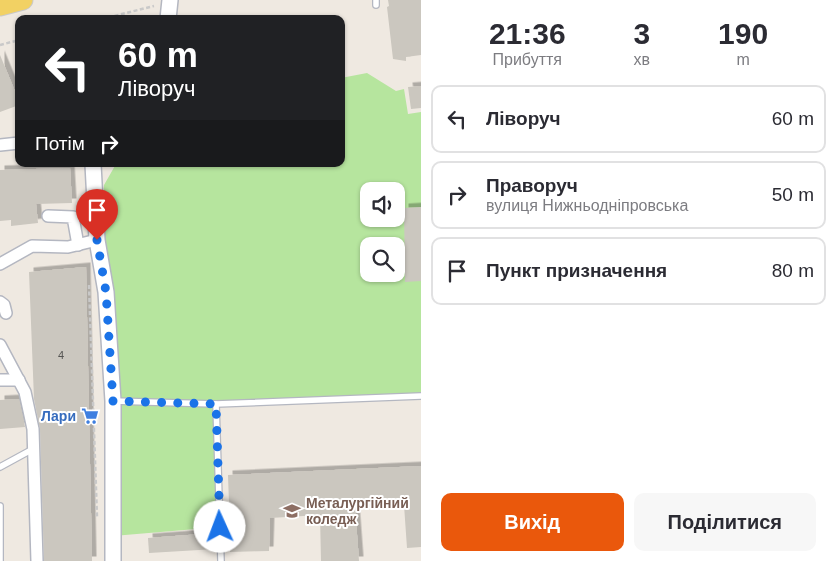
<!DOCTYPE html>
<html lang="uk">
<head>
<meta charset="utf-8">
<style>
	body { margin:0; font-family:Helvetica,sans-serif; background:#f7f7f7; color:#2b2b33; height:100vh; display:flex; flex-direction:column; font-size:19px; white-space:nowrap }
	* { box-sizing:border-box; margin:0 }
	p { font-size:16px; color:#7c7c81 }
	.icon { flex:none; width:28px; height:28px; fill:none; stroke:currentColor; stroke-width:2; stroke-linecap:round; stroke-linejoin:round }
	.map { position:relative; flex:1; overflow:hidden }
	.panel { display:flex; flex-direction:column; background:#fff; width:415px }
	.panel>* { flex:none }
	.guide { position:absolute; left:15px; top:15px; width:330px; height:152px; border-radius:10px; box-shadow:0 1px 4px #0004; background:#202124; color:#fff; overflow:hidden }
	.tools { position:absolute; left:360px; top:182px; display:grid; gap:10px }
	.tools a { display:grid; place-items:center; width:45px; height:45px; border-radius:10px; background:#fff; box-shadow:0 1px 4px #0004; font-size:25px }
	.pin { position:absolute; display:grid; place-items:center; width:42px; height:42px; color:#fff; margin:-51px -21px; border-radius:50% 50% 50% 0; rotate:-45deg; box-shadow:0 0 5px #0007 }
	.pin .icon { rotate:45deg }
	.me { position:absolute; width:55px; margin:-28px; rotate:358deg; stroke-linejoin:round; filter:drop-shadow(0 0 4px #0008) }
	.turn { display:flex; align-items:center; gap:18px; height:105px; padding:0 20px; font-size:22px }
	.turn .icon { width:65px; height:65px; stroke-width:2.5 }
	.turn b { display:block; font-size:35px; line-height:42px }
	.then { display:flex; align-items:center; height:48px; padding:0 20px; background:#0003; gap:10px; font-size:19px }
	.eta { display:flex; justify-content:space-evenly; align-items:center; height:85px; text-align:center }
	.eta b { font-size:30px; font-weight:800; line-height:35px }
	.cta { display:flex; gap:10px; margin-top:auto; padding:10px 20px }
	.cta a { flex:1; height:58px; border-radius:10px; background:#ea580c; color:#fff; font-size:20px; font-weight:800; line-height:58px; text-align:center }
	.cta a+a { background:#f7f7f7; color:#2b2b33 }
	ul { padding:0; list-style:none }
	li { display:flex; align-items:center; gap:15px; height:68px; margin:0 10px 8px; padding:0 10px; border:2px solid #e1e1e2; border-radius:10px }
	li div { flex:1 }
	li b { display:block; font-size:19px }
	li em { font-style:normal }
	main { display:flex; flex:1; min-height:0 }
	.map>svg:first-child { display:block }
	.green { fill:#b6e59e; fill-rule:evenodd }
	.building { fill:#cbc7bf; filter:url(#shadow) }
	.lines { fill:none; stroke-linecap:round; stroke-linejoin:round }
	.service-casing { stroke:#b4b7c1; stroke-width:8 }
	.minor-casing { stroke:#b4b7c1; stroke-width:14 }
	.tertiary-casing { stroke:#b4b7c1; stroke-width:18 }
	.primary-casing { stroke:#c9c9c9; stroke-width:21 }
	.path { stroke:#c9c9c9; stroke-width:2.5; stroke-dasharray:4 2.5; stroke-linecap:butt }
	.service { stroke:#fff; stroke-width:5.5 }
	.minor { stroke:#fff; stroke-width:11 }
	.tertiary { stroke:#fff; stroke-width:15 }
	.primary { stroke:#f2d163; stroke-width:19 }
	.route { stroke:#1a73e8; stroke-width:9; stroke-dasharray:0 16.2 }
	.labels { text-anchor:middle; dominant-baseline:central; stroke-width:4; stroke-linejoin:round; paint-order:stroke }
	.number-label { font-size:11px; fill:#555452 }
	.shop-label { font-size:14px; font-weight:bold; fill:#366cbe; stroke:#fff; text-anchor:end }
	.education-label { font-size:14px; font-weight:bold; fill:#785e54; stroke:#fff; text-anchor:start }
</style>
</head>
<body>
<main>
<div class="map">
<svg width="421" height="561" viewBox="0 0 421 561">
	<defs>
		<filter id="shadow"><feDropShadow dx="4.5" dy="-4.5" stdDeviation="0" flood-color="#0004"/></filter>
	</defs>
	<rect width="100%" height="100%" fill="#efe9e1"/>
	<path class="green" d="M 367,73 L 396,91 L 404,89 L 408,114 L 421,112 L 421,396 L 216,404 L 220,527 L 113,536 L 102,241 L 104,185 L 116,164 L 341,164 L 341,78 ZM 369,191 L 396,191 L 396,219 L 369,219 ZM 369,246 L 396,246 L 396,274 L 369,274 Z"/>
	<g class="building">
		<polygon points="388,0 421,0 421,55 406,57 406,61 393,59 387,7 389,6"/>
		<polygon points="0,55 19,101 19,105 0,112"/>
		<polygon points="421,86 421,108 411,109 408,87"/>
		<polygon points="70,168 72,203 36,204 38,223 11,226 11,220 0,221 0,170"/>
		<polygon points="421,207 421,281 405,282 404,208"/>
		<polygon points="86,267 92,561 44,561 40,429 34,399 29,272"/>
		<polygon points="19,399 25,427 0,429 0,400"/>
		<polygon points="421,466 421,547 407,548 404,505 355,508 359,561 321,561 320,515 270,518 269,551 230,552 230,548 225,549 225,533 230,533 228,475"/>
		<polygon points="215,533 216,549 149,553 148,538"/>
	</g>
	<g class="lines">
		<g class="service-casing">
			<g id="service">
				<polyline points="376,0 376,5"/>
				<polyline points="113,401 216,404 421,396"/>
				<polyline points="216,404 221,561"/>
				<polyline points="0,467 33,449"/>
				<polyline points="0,506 0,561"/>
			</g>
		</g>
		<g class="minor-casing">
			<g id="minor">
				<polyline points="0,145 19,143"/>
				<polyline points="48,216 73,217 78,245"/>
				<polyline points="0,264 32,246 68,247 97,240"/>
				<polyline points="0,302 4,305 6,313"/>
				<polyline points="0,345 25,392 33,429 37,561"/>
				<polyline points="0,380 19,380"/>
			</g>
		</g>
		<g class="tertiary-casing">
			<g id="tertiary">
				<polyline points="168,19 170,0"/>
				<polyline points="93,164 97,240 106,292 113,401 113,561"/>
			</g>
		</g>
		<g class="primary-casing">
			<polyline id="primary" points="0,6 23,0"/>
		</g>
		<g class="path">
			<polyline points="102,19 154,6"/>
			<polyline points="0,45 19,40"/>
			<polyline points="89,285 97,517"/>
		</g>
		<use href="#service" class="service"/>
		<use href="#minor" class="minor"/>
		<use href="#tertiary" class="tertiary"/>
		<use href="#primary" class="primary"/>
	</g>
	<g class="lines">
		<polyline class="route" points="97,240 106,292 113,401 216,404 220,527"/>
	</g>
	<defs>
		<g id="supermarket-bare" transform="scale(1.35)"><path d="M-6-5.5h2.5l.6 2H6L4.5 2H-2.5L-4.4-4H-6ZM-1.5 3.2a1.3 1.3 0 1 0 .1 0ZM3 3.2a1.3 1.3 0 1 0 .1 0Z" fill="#3f7fe0" stroke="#fff" stroke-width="2.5" paint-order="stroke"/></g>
		<g id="university-bare" transform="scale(1.35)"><path d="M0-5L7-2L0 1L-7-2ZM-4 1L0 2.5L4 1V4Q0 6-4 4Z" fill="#8d6e63" stroke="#fff" stroke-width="2.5" paint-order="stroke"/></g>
	</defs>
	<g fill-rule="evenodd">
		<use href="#supermarket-bare" x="90" y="416"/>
		<use href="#university-bare" x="292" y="511"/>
	</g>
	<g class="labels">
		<g class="number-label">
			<text x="61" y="355">4</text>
		</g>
		<g class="shop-label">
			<text x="76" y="416">Лари</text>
		</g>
		<g class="education-label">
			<text x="306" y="503">Металургійний<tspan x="306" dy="16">коледж</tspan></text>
		</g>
	</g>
</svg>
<div class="tools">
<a><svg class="icon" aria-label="sound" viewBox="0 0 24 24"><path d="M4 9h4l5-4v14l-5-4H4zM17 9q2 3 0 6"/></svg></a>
<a><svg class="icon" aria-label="search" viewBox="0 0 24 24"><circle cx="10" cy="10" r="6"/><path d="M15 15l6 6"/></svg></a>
</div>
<div class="pin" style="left:97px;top:240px;background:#d93025"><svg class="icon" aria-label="arrive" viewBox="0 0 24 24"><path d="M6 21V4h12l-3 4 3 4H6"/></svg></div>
<svg class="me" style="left:220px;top:527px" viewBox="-20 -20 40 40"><circle r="19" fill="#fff"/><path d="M0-13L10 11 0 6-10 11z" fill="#1a73e8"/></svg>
<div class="guide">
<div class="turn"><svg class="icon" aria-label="left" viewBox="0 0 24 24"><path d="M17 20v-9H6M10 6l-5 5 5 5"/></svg><div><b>60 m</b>Ліворуч</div></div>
<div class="then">Потім<svg class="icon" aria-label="right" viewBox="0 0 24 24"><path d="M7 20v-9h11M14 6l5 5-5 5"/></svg></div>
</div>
</div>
<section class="panel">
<div class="eta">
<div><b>21:36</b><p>Прибуття</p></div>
<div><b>3</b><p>хв</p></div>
<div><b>190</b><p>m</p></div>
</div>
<ul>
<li><svg class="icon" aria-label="left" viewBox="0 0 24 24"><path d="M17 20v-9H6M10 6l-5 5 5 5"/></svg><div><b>Ліворуч</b></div><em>60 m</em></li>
<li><svg class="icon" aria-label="right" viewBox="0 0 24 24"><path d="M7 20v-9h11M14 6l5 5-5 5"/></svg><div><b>Праворуч</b><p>вулиця Нижньодніпровська</p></div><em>50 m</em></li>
<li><svg class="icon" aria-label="arrive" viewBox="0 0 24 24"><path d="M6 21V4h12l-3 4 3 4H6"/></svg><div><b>Пункт призначення</b></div><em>80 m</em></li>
</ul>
<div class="cta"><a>Вихід</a><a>Поділитися</a></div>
</section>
</main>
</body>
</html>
